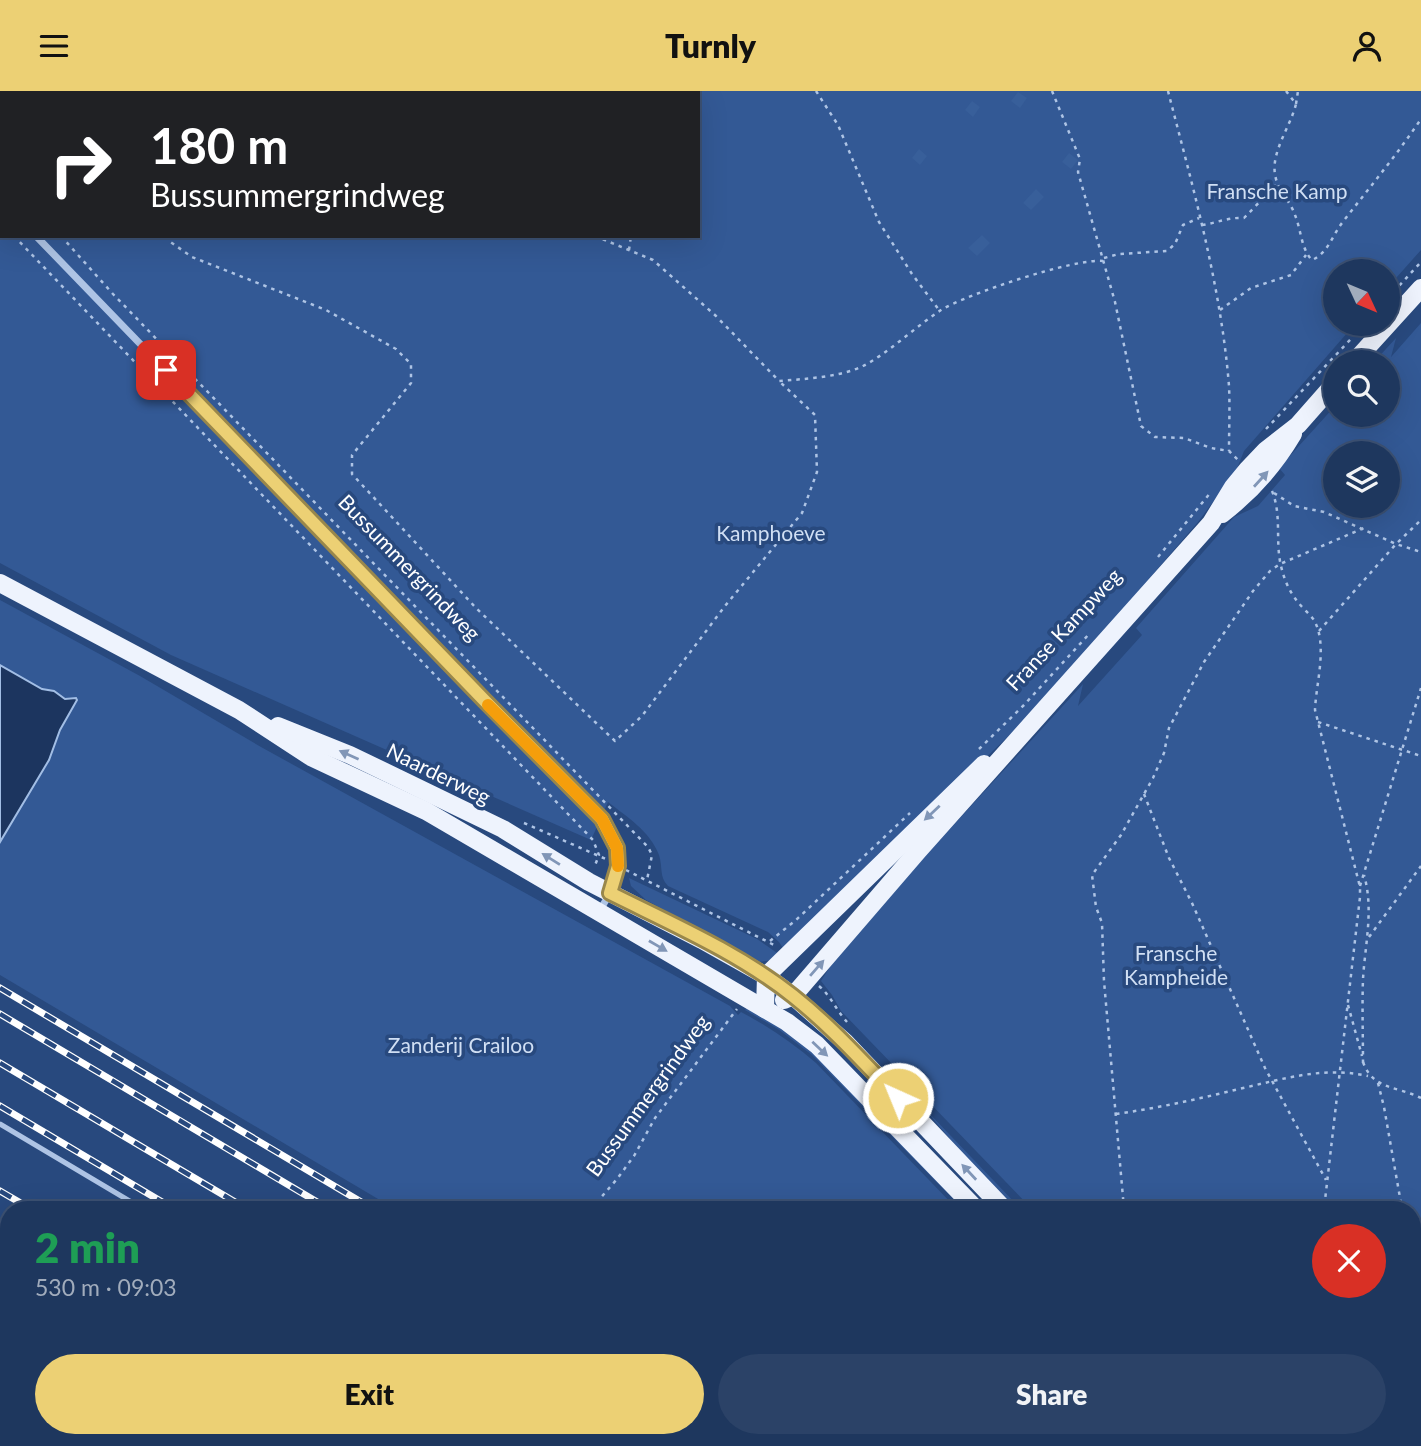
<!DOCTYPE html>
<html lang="en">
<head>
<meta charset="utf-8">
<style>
	body { margin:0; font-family:Lato,sans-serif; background:#2b4267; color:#f1f3f6; height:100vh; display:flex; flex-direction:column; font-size:26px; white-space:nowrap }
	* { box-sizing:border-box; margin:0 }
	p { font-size:23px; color:#a1acbc }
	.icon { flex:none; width:38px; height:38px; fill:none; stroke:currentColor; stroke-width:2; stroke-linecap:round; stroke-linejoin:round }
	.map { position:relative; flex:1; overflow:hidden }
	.panel { position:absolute; left:0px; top:1110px; width:1421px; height:247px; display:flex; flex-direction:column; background:#1e375e; border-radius:28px 28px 0 0; box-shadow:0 7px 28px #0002,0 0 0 2px #3c5173 }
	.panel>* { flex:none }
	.banner { position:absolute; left:0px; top:0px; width:700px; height:147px; box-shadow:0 7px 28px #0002,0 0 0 2px #3c5173; background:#202124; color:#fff; overflow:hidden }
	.needle { width:46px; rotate:134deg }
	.controls { position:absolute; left:1323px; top:168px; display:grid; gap:14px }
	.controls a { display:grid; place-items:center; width:77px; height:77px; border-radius:50%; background:#1e375e; box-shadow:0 7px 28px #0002,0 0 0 2px #3c5173; font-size:35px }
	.pin { position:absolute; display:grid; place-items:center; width:60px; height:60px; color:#fff; margin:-30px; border-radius:14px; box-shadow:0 4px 10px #0006 }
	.me { position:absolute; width:77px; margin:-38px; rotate:316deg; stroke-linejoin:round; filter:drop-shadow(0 0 5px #0008) }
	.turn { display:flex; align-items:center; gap:24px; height:147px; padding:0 35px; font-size:32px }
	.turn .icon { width:91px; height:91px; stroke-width:2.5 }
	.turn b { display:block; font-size:49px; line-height:60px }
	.round { display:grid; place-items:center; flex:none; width:74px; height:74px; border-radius:37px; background:#2b4267 }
	.head { display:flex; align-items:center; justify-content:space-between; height:119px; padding:0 35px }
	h1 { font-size:42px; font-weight:800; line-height:52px; color:#1e9e55 }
	.button { display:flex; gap:14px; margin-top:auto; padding:14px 35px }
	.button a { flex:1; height:80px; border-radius:42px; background:#ecd074; color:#111; font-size:28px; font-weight:800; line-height:80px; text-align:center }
	.button a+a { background:#2b4267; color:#f1f3f6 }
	header { display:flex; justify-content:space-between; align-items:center; height:91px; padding:0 35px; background:#ecd074; color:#111; font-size:32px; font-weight:800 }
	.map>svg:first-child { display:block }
	.green { fill:#335995; fill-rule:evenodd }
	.water { fill:#1c355f; stroke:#a2bee5; stroke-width:2 }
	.building { fill:#385f9a }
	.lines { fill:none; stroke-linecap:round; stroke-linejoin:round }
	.path { stroke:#aec4e5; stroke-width:2.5; stroke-dasharray:3.5 5; stroke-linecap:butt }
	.service { stroke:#aec4e5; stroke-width:5 }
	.minor { stroke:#aec4e5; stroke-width:7 }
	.tertiary { stroke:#aec4e5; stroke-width:12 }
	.primary { stroke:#eef3fd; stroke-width:18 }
	.rail-casing { stroke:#fff; stroke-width:7 }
	.rail { stroke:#28497e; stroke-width:4.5; stroke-dasharray:13; stroke-linecap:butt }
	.oneway { fill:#8196b7 }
	.route-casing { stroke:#99874b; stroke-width:18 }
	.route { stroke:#ecd074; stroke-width:12 }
	.slow { stroke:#f59e0b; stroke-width:12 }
	.labels { text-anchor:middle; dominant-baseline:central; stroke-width:7; stroke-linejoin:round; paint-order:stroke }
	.park-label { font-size:21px; fill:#d0dff4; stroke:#28497e }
	.street-label { font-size:21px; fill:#fff; stroke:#28497e }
</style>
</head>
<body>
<header><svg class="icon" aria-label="menu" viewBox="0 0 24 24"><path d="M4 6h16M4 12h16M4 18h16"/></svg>Turnly<svg class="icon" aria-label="person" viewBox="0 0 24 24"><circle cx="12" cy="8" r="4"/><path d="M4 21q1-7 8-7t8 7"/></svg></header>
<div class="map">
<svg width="1421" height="1355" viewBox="0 0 1421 1355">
	<rect width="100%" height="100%" fill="#28497e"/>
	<g class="green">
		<path d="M 0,0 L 1421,0 L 1421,159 L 1388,196 L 1388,180 L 1335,180 L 1335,233 L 1355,233 L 1244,360 L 1236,380 L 1198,431 L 1067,583 L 1023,631 L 785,860 L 779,851 L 768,841 L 668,795 C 659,786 663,776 659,764 C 650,740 627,726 608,711 L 591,749 L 171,564 L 0,472 ZM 2,2 L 698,2 L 698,145 L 2,145 Z"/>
		<path d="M 1421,232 L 1421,1311 L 1412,1314 L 1412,1118 L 1032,1118 L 841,920 L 832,904 L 821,890 L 837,865 L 926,764 L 1083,593 L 1078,615 L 1142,544 L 1136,537 L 1234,426 L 1258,415 L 1285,384 L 1279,377 L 1335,315 L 1335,324 L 1388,324 L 1388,271 L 1374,271 L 1396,247 L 1391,266 ZM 1335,362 L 1388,362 L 1388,415 L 1335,415 Z"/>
		<path d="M 0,509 L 140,585 L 261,656 L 730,915 L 738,924 L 741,921 C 768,935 793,952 816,972 L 957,1118 L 395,1118 L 0,884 Z"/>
		<polygon points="629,787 757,848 780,864 772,869 759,871 646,809 631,795"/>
		<polygon points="747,917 775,933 809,958 967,1118 963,1118 812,964 778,938 745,919"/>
		<polygon points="925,1018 1021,1118 1012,1118 977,1081"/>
		<rect x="0" y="1235" width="9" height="29"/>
		<polygon points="1421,1325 1421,1355 1387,1355 1387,1348 1412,1348 1412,1329"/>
		<polygon points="202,1348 266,1348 279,1355 215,1355"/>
		<polygon points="322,1348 434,1348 446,1355 315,1355"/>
		<polygon points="440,1348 500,1348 512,1355 452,1355"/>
		<polygon points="780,1348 1176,1348 1183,1355 793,1355"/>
	</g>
	<polygon class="water" points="0,574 42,598 54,600 65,608 76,607 77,609 60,639 49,669 0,751"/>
	<g class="building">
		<polygon points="1018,1 1027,7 1020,17 1011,10"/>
		<polygon points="972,10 980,16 973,26 965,19"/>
		<polygon points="919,58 927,65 920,74 912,67"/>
		<polygon points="1069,62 1078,69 1071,78 1062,71"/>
		<polygon points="1036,98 1044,106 1031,119 1023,112"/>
		<polygon points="982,144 990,152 977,165 968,157"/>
	</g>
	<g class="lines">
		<g class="path">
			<polyline points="0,0 2,3"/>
			<polyline points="642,0 643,2"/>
			<polyline points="816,0 838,34 879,131 912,183 939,219"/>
			<polyline points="1052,0 1080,68 1078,81 1115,211 1141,335 1155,346 1184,347 1211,357 1229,360 1238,369"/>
			<path d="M 1168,0 C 1193,97 1221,195 1229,295 C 1230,316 1229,338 1229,360"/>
			<path d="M 1286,0 L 1296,13 C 1290,38 1267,65 1277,91 C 1281,102 1291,112 1295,124 C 1301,138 1301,158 1312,169 C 1328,162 1332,145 1342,132 C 1369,97 1396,65 1421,28"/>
			<polyline points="274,2 276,0"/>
			<polyline points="1296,13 1298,0"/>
			<polyline points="0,82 2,83"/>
			<polyline points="0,131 2,132"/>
			<path d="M 1202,134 C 1217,132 1228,126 1244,127 L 1277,93"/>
			<polyline points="14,145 567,722 593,749 599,764 594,777"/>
			<polyline points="61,145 113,203 648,756 652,764 647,789"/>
			<polyline points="172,145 169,150 192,166 326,219 396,258 411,273 411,292 352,364 352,383 476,517 615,650 642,625 725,515 802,422 817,381 815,324 779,290"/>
			<path d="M 595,145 L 653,169 L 716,225 L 779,290 C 804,288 841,286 863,275 C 890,261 915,236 941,219 C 967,203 1075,167 1103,170"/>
			<polyline points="629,159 631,145"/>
			<polyline points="1104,167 1119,163 1167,160 1175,153 1183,134 1199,127"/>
			<polyline points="1388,207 1421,171"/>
			<polyline points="1220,219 1251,197 1291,184 1306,164"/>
			<polyline points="1266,338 1365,233"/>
			<path d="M 1272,400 C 1282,424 1275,450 1281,475 C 1285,492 1291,504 1303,517 C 1307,521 1311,525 1314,529 C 1328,554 1316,592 1315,619 L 1360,796 L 1360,806 L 1324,1118"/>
			<polyline points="1274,402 1294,415 1324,421 1396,453 1421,461"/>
			<polyline points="1158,466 1211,401"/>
			<polyline points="1319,540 1396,453 1421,429"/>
			<polyline points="1318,631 1421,665"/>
			<polyline points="979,658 1024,614 1090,542"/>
			<polyline points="1144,703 1169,767 1192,812 1265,977 1326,1089"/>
			<polyline points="524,732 608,769"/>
			<polyline points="626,779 776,855"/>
			<polyline points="1360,795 1421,597"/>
			<polyline points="1369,846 1421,775"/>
			<polyline points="770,850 796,829 910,722"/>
			<path d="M 819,895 C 831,905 836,919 847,931"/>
			<polyline points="1348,914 1362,965"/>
			<path d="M 1363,971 C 1373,999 1397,995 1421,1007"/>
			<path d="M 1363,972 C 1363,944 1362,916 1363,888 C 1365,854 1374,818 1364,784"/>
			<polyline points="1378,992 1384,1016 1402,1118"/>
			<path d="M 1116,1023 C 1158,1017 1198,1008 1239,998 C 1283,988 1323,975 1368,985"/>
			<polyline points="1018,1111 1025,1118"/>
			<polyline points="591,1118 617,1088 634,1065 655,1027 737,918"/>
			<polyline points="1124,1118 1104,890 1102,832 1096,816 1092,784 1121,744 1153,687 1164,662 1169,637 1204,571 1253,500 1270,480 1280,473 1364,437"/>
			<polyline points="1412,1156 1421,1182"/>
			<polyline points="1412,1284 1421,1280"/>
			<polyline points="827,1348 839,1355"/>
			<polyline points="1249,1348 1259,1355"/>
			<polyline points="1266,1348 1278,1355"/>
			<polyline points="1284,1355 1288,1348"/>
			<polyline points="1298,1355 1312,1348"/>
		</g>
		<g class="service">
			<polyline points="0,1033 143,1118"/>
			<polyline points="511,1348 523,1355"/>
		</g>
		<g class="minor">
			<polyline points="0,108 2,110"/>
			<polyline points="36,145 484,609 602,728 617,757 618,774 610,802 599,821"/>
			<polyline points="1375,1348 1380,1355"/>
		</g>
		<g class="tertiary">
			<polyline points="1412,1322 1421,1318"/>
			<polyline points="1327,1355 1348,1348"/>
			<polyline points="1357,1355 1364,1348"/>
		</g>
		<g class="primary">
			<polyline points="1354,271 1421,197"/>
			<path d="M 1222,423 C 1252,400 1274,375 1293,343"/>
			<polyline points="0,492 239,619 311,666 426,720 787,931 817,954 976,1118"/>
			<polyline points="278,635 350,664 503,738 589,791 702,849 766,885 793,905 845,951 1004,1118"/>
			<polyline points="784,909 793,905 918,760 1211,432 1233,396 1247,379 1266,359 1298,334 1335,292"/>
			<polyline points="765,918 766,885 984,673"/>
			<polyline points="1197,1348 1204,1355"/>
			<polyline points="1223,1348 1230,1355"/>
		</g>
		<g class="rail-casing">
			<g id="rail">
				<polyline points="0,897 373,1118"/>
				<polyline points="0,923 329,1118"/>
				<polyline points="0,972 247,1118"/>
				<polyline points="0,1015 174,1118"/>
				<polyline points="0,1100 31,1118"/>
				<polyline points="543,1348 555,1355"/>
				<polyline points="562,1348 575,1355"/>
				<polyline points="579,1348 591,1355"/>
				<polyline points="640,1348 653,1355"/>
				<polyline points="686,1348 704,1355"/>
				<polyline points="717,1348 729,1355"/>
				<polyline points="760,1348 773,1355"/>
			</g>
		</g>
		<use href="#rail" class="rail"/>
	</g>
	<defs><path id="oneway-solid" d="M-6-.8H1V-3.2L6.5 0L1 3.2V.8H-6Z" transform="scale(1.75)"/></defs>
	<g class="oneway">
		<use href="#oneway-solid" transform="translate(1261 388) rotate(-48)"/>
		<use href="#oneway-solid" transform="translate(349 664) rotate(-156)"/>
		<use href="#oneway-solid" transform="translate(932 722) rotate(137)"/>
		<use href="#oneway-solid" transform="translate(551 768) rotate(-148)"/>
		<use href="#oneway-solid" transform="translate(658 855) rotate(30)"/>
		<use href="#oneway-solid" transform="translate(817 877) rotate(-49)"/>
		<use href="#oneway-solid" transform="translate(820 958) rotate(43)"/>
		<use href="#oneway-solid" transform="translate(969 1081) rotate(-133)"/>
	</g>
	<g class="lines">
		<g class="route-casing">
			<path id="route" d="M 166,279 L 484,609 L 602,728 L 617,757 L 618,775 L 610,802 C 672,833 739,862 793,905 C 832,936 864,972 898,1007"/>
		</g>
		<use href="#route" class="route"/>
		<polyline class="slow" points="488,614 602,728 617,757 618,775"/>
	</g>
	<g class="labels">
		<g class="park-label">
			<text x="1277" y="99">Fransche Kamp</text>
			<text x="771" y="441">Kamphoeve</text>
			<text x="1176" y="861">Fransche<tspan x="1176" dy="24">Kampheide</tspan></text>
			<text x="461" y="953">Zanderij Crailoo</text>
		</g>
		<g class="street-label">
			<text transform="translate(410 476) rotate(46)">Bussummergrindweg</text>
			<text transform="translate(1063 538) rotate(-47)">Franse Kampweg</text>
			<text transform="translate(439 682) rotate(26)">Naarderweg</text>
			<text transform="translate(647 1004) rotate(-54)">Bussummergrindweg</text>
		</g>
	</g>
</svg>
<div class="controls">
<a><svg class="needle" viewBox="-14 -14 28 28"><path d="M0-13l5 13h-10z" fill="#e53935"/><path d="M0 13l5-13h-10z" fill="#a1acbc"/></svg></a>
<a><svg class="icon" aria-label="search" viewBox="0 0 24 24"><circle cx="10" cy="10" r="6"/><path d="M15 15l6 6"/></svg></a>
<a><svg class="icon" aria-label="layers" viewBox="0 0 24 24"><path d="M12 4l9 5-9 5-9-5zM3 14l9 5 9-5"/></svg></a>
</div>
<div class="pin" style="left:166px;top:279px;background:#d93025"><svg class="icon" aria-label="arrive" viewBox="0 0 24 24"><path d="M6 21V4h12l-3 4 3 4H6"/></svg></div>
<svg class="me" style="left:898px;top:1007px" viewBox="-20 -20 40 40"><circle r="17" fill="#ecd074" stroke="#fff" stroke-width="3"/><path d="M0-11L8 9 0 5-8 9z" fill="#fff"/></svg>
<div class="banner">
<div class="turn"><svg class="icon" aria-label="right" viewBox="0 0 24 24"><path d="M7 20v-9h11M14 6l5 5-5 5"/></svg><div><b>180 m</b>Bussummergrindweg</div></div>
</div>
<section class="panel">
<div class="head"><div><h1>2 min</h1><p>530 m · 09:03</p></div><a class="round" style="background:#d93025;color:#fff"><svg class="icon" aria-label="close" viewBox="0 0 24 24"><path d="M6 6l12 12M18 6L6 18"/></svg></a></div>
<div class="button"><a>Exit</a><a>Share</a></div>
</section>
</div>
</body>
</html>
